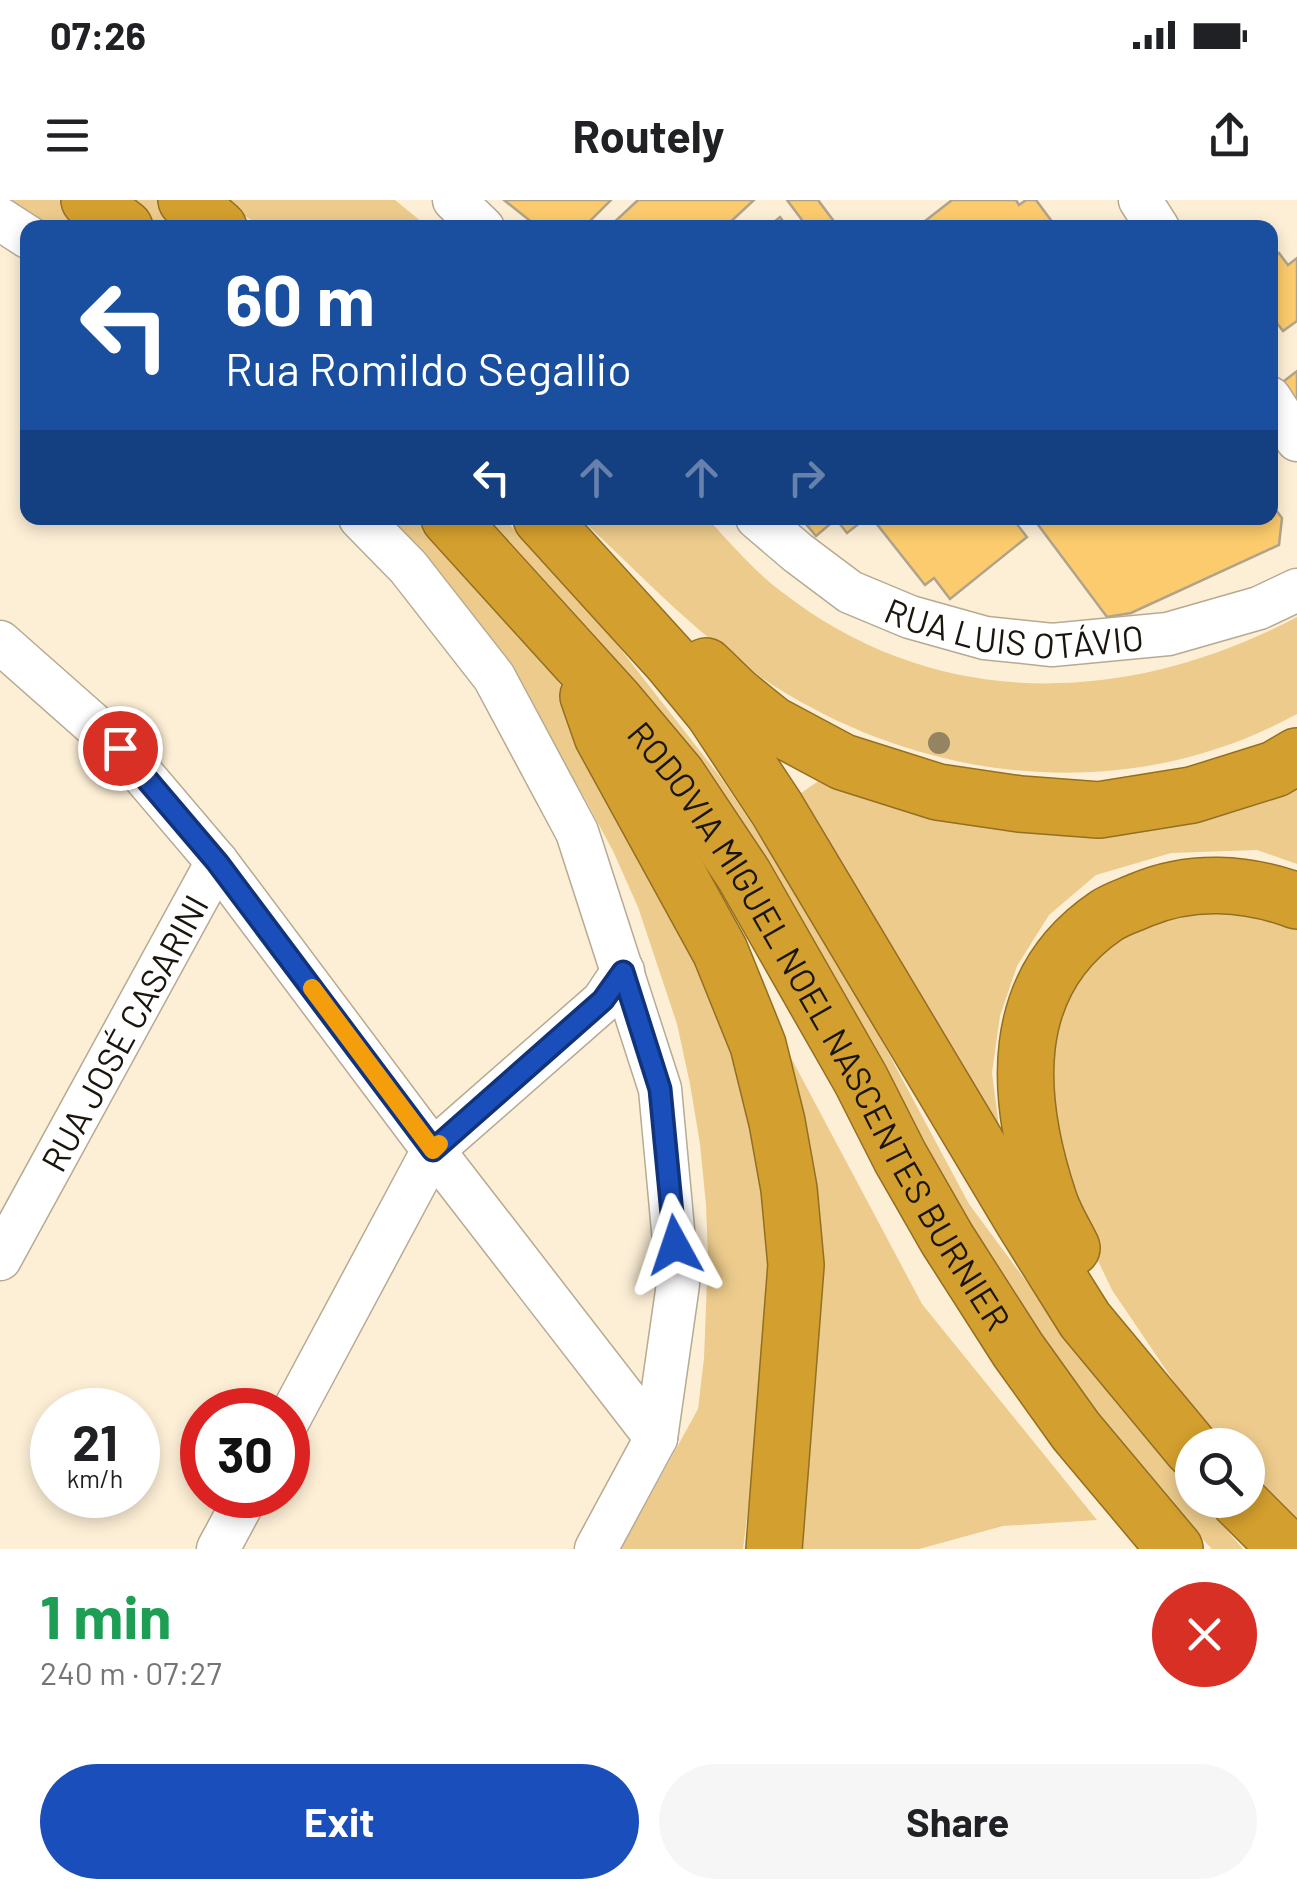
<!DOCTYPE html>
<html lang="en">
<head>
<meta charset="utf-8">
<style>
	body { margin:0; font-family:Barlow,sans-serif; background:#f6f6f6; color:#202124; height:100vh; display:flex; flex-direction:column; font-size:38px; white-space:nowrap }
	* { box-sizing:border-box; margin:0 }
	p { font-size:32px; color:#757577 }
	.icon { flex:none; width:55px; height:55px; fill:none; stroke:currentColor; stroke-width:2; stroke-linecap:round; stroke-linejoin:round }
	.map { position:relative; height:1349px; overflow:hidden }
	.side { display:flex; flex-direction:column; background:#fff; flex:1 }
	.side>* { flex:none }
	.top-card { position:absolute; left:20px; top:20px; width:1258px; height:305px; border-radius:20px; box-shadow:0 5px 15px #0003; background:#1a4fa0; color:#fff; overflow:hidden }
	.buttons { position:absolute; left:1175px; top:1228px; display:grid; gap:20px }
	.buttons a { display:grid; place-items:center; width:90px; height:90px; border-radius:50%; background:#fff; box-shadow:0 5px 15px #0003; font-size:50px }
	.speed { position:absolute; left:30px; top:1188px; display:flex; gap:20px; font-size:50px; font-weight:700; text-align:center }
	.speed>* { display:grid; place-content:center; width:130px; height:130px; border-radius:50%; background:#fff; box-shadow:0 5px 15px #0003; line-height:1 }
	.speed small { font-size:25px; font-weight:400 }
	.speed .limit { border:15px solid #d22; background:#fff; color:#111 }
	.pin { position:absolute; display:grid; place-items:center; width:85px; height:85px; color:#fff; margin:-42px; border:5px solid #fff; border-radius:50%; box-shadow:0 2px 10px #0007 }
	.me { position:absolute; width:110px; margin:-55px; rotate:355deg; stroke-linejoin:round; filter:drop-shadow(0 0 8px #0008) }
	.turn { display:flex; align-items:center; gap:35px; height:210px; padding:0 40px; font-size:45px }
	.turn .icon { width:130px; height:130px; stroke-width:2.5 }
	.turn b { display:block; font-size:70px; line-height:85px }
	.lanes { display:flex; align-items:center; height:95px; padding:0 40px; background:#0003; justify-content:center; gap:50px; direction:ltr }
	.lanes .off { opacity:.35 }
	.round { display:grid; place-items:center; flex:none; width:105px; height:105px; border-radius:52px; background:#f6f6f6 }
	.head { display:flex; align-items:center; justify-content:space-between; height:170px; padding:0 40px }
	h1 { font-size:60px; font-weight:700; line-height:75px; color:#1e9e55 }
	.button { display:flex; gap:20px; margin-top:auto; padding:20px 40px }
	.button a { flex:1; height:115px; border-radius:60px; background:#1a4eba; color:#fff; font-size:40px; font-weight:700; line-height:115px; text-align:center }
	.button a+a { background:#f6f6f6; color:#202124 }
	.status { display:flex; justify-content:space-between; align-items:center; height:70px; padding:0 50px; background:#fff; direction:ltr }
	.status svg { height:28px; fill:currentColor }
	header { display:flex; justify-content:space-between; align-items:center; height:130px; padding:0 40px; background:#fff; font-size:45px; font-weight:700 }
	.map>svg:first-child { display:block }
	.green { fill:#eccb8c }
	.building { fill:#fbcb6d; stroke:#b0a38b; stroke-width:2.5 }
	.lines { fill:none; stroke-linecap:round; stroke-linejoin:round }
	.minor-casing { stroke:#b7aa92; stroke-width:45 }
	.highway-casing { stroke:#936f22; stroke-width:58 }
	.minor { stroke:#fff; stroke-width:42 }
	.highway { stroke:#d39f2e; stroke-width:55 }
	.tree { fill:#948461 }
	.route-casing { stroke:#113379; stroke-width:25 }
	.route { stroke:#1a4eba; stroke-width:18 }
	.slow { stroke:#f59e0b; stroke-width:18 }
	.labels { text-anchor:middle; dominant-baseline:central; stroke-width:8; stroke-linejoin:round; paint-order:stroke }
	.street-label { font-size:35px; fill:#1b160d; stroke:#fdefd6 }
</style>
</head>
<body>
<div class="status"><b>07:26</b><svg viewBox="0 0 49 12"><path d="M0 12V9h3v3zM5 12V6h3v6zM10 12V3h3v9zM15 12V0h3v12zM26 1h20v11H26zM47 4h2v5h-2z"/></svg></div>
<header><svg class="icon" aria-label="menu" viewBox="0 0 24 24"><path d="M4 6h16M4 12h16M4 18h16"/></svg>Routely<svg class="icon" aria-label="share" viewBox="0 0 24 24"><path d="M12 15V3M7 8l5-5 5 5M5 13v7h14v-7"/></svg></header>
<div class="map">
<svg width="1297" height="1349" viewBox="0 0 1297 1349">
	<rect width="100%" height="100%" fill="#fdefd6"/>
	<g class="green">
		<polygon points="0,0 59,0 95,27 30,27"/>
		<polygon points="112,0 162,0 195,27 146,27"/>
		<polygon points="224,0 395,0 428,27 260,27"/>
		<polygon points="375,318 428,318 528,433 566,494 709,770 755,933 767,1036 769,1087 763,1191 743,1349 621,1349 698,1209 704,1158 708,1056 706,1005 700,944 690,884 677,824 638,707 613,651 584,597 539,523"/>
		<polygon points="471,318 504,318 608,433 721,578 822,729 969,1004 1117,1204 1192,1291 1192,1300 1201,1300 1243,1349 1212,1349 1134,1267 1032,1136"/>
		<path d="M 580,318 L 707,318 C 731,344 754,371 782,392 C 937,513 1129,506 1297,417 L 1297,514 C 1124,609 916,584 756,474 C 692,430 637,371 580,318 Z"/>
		<polygon points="826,576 1003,620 1297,584 1297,664 1257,650 1171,653 1096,675 1049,715 1017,766 1000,816 992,873 1001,942 801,593"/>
		<polygon points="1189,701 1297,719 1297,1323 1248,1279 1248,1245 1217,1245 1112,1090 1068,998 1045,913 1056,795 1110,733"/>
		<polygon points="789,854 922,1104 1097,1320 1003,1326 919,1349 793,1349 816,1017"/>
	</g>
	<g class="building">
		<polygon points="504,0 611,0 583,28 539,28"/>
		<polygon points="638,0 754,0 724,28 608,28"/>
		<polygon points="787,0 818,0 839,28 808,28"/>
		<polygon points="952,0 1016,0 1019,5 1026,0 1036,0 1053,23 1048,28 916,28"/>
		<polygon points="780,17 788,28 767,28"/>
		<polygon points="1279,53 1288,65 1297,58 1297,121 1283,131 1270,114 1270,60"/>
		<polygon points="1297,171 1297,207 1279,185"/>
		<polygon points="1270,302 1282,318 1279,345 1131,413 1107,417 1033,318 1270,318"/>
		<polygon points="801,318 866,318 847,333 836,319 816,336"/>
		<polygon points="872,318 1012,318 1027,337 950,399 934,378 925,385"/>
	</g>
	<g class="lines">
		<g class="minor-casing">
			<g id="minor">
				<polyline points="454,0 483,28"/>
				<polyline points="1140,0 1158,28"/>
				<polyline points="0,19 28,37"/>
				<polyline points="1270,198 1297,240"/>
				<polyline points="360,318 408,367 494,477 577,632 660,889 678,1084 656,1238 596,1349"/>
				<path id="s1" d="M 757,318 L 798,353 L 850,392 L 910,417 L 985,438 L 1052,445 L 1168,434 L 1259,408 L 1297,390"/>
				<polyline points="0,442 120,548 217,662 433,950 656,1238"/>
				<path id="s2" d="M 0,1059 L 217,662"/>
				<polyline points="288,1221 433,950 603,801 623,771"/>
				<polyline points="218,1349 247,1295"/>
			</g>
		</g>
		<g class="highway-casing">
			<g id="highway">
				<polyline points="89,0 125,28"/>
				<polyline points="186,0 219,28"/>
				<path id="s3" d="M 449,318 L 615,501 L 678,576 L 744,675 L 861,880 L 900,957 L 947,1039 L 1018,1150 L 1076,1231 L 1175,1349"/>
				<polyline points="541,318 671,461 713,512 777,609 1023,1021 1085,1120 1192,1249"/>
				<polyline points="706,466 736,495 772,524 843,562 938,592 1020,604 1099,610 1192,595 1275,569 1297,556"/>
				<polyline points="588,496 602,536 720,751 758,845 777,922 789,989 796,1065 774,1349"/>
				<path d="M 1072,1048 C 1064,1032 1054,1016 1049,1000 C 1015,898 1006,784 1106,716 C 1116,709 1130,705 1141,700 C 1191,679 1246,682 1297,701"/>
				<polyline points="1238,1300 1287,1349"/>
			</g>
		</g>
		<use href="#minor" class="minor"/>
		<use href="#highway" class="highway"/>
	</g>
	<circle class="tree" cx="939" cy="543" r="11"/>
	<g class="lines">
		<g class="route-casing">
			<polyline id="route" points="120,548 217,662 433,950 603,800 623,772 660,889 675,1045"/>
		</g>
		<use href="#route" class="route"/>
		<polyline class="slow" points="312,788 433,950 439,944"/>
	</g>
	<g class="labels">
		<g class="street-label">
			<text stroke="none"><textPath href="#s1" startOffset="290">RUA LUIS OTÁVIO</textPath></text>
			<text stroke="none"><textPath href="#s3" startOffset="632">RODOVIA MIGUEL NOEL NASCENTES BURNIER</textPath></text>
			<text stroke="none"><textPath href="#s2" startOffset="258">RUA JOSÉ CASARINI</textPath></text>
		</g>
	</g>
</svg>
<div class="buttons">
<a><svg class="icon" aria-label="search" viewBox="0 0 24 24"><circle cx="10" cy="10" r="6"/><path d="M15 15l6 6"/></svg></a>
</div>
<div class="speed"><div>21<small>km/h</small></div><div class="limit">30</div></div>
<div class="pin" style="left:120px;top:548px;background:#d93025"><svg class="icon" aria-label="arrive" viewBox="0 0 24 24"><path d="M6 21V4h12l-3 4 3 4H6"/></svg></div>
<svg class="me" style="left:675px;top:1045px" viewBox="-20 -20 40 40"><path d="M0-17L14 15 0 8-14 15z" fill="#1a4eba" stroke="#fff" stroke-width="4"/></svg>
<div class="top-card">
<div class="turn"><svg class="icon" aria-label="left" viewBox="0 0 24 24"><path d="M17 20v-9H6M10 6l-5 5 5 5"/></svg><div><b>60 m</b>Rua Romildo Segallio</div></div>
<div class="lanes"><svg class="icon" aria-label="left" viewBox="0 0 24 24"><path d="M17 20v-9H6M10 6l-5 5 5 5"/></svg><svg class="icon off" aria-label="ahead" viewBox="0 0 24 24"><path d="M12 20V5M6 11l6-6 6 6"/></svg><svg class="icon off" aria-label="ahead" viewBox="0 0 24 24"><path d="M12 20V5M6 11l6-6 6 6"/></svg><svg class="icon off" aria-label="right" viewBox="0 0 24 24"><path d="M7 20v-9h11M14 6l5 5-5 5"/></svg></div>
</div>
</div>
<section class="side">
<div class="head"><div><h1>1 min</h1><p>240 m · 07:27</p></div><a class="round" style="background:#d93025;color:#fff"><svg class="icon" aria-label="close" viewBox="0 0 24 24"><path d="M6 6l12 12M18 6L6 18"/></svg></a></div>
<div class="button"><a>Exit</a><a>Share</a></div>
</section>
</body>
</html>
